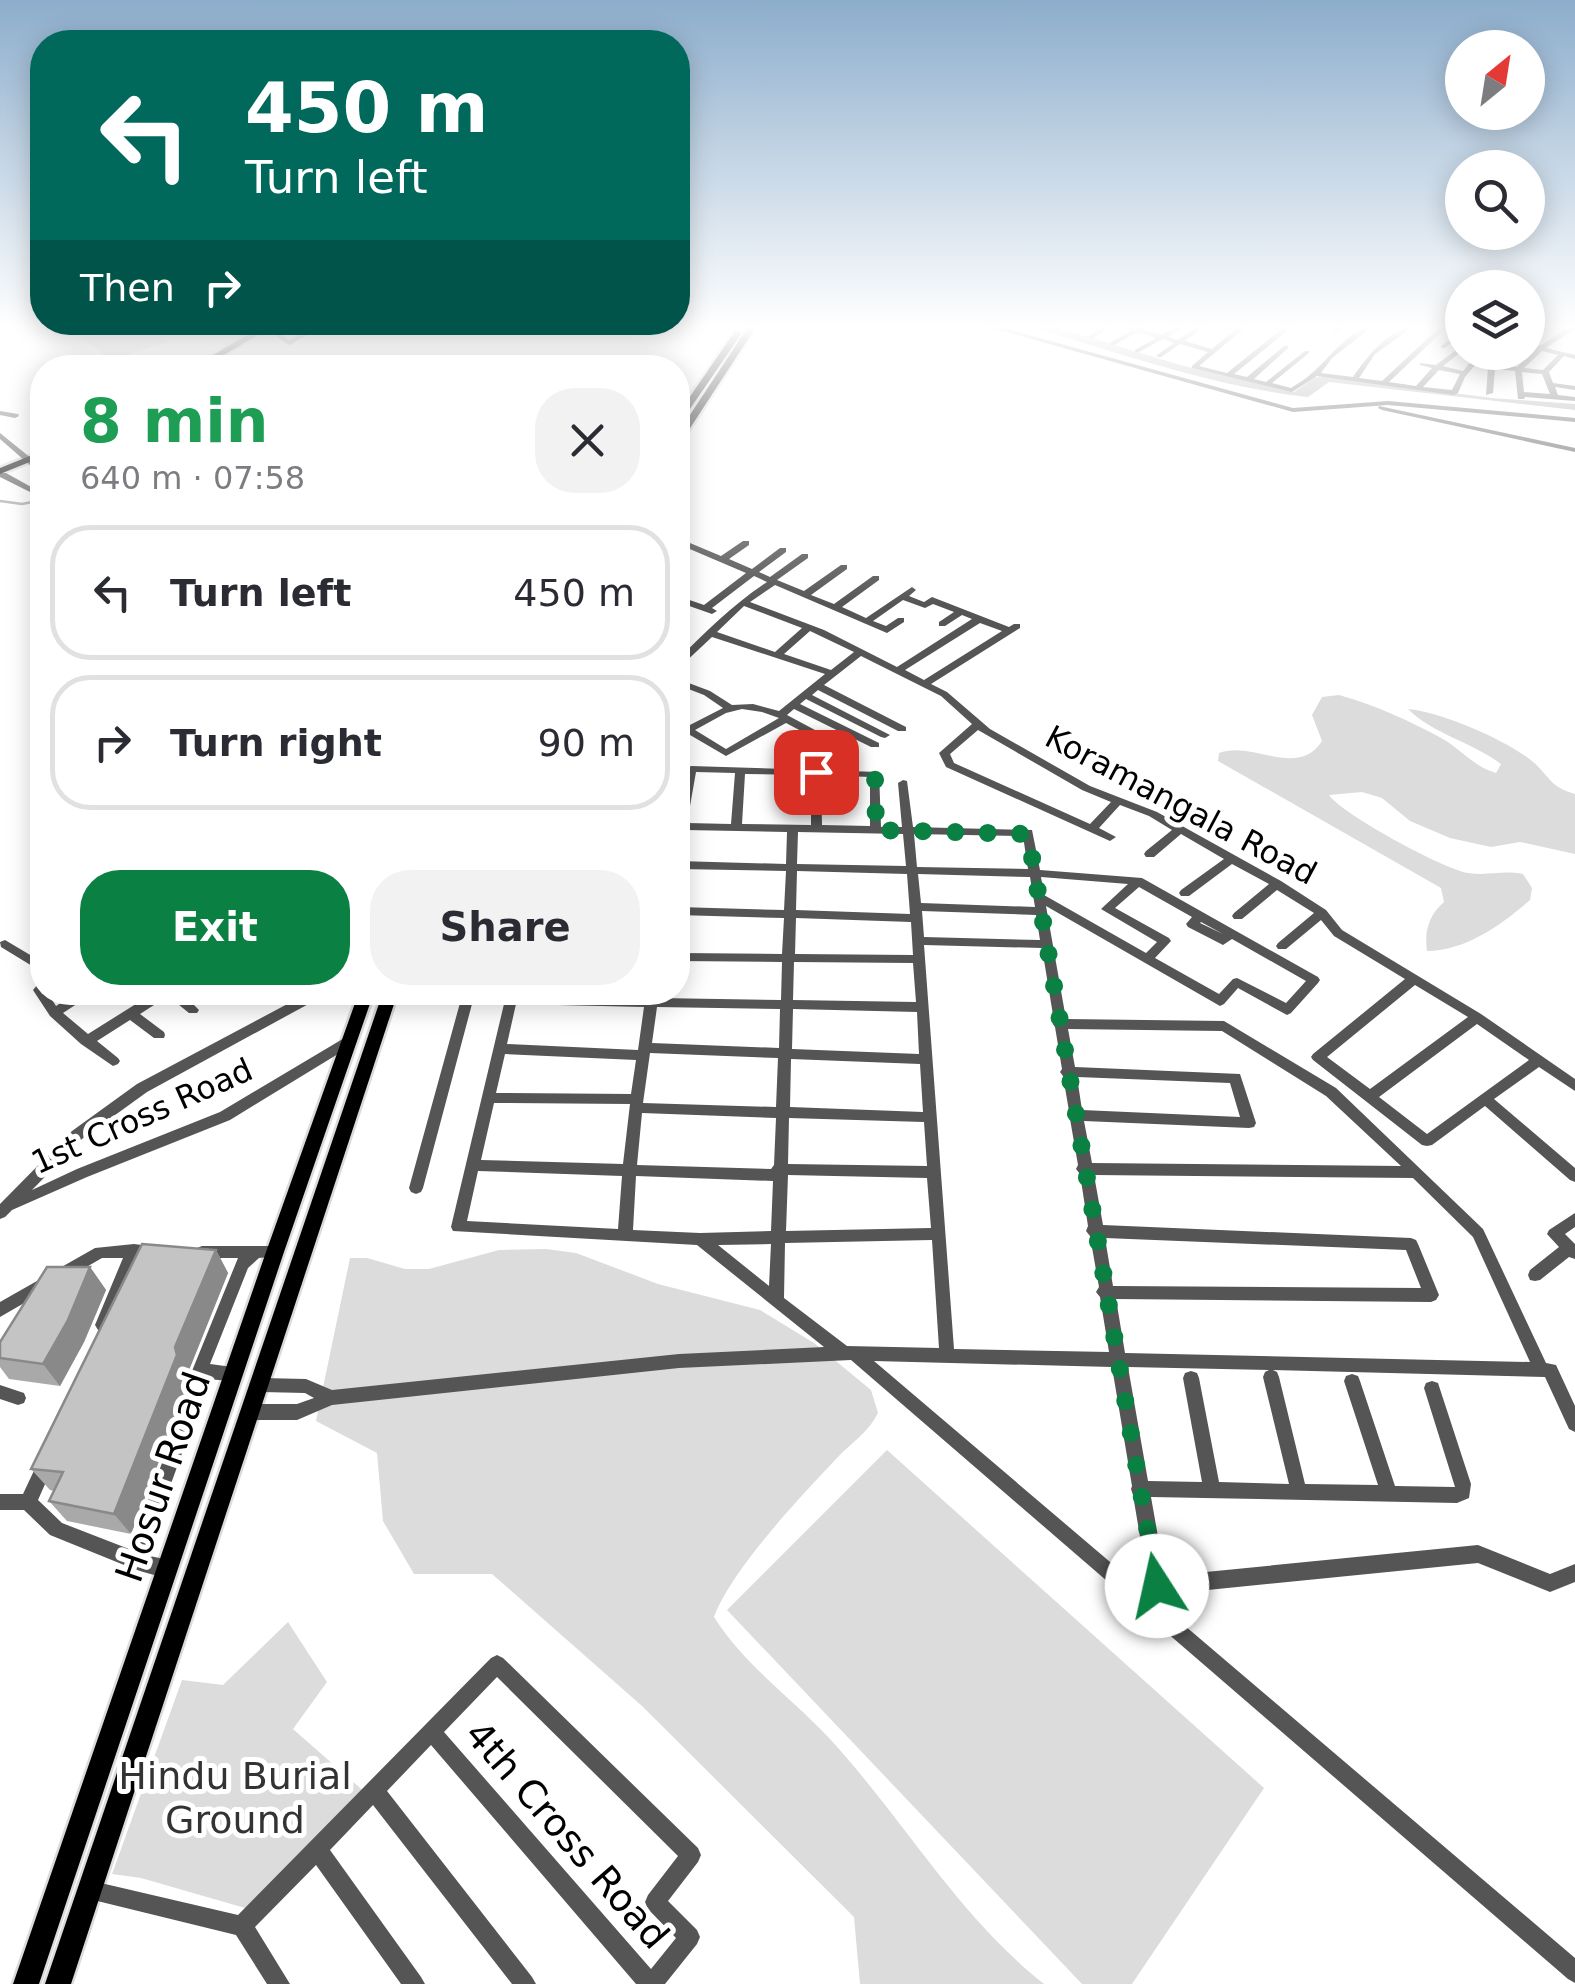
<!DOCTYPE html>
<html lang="en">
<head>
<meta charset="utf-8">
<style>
	body { margin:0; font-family:"DejaVu Sans",sans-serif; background:#f2f2f3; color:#2b2b33; height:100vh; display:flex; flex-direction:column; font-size:38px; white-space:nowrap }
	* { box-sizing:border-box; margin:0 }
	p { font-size:32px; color:#7c7c81 }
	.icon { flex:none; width:55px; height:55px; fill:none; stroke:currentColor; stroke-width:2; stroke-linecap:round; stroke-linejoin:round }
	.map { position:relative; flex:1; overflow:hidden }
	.details { position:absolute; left:30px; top:355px; width:660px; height:650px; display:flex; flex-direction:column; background:#fff; border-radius:40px; box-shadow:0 5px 25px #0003 }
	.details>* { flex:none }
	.guide { position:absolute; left:30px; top:30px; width:660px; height:305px; border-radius:40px; box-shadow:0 5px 25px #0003; background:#00695c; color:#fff; overflow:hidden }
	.needle { width:65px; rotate:30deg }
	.tools { position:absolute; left:1445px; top:30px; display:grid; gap:20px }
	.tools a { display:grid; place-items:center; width:100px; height:100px; border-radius:50%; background:#fff; box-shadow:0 5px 25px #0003; font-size:50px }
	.pin { position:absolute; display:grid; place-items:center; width:85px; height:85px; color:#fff; margin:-42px; border-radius:20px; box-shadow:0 5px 15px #0006 }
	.me { position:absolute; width:110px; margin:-55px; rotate:350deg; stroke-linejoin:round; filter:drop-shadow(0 0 8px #0008) }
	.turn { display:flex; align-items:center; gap:35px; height:210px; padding:0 50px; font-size:45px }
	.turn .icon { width:130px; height:130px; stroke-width:2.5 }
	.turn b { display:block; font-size:70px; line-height:85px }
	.then { display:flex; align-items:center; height:95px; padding:0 50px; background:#0003; gap:20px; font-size:38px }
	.round { display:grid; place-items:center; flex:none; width:105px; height:105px; border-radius:40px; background:#f2f2f3 }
	.summary { display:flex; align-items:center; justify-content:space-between; height:170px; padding:0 50px }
	h1 { font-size:60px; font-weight:700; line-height:75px; color:#1e9e55 }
	.primary-button { display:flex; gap:20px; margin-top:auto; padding:20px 50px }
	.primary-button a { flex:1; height:115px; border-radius:40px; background:#0b8043; color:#fff; font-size:40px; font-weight:700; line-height:115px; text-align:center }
	.primary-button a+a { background:#f2f2f3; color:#2b2b33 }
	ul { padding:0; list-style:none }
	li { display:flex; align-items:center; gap:30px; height:135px; margin:0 20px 15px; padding:0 30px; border:5px solid #e1e1e2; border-radius:40px }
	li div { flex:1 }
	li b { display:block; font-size:38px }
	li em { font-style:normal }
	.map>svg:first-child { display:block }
	.green { fill:#dcdcdc }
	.water { fill:#a3a3a3 }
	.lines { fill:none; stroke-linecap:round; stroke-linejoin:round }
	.stream { stroke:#a3a3a3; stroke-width:2.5 }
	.major-casing { stroke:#dbdbdb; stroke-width:5 }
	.minor { fill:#555; fill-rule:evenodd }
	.major { fill:#000; fill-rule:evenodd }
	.wall { fill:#a9a9a9 }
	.shaded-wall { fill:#898989 }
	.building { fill:#c4c4c4; stroke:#898989; stroke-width:2.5 }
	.route { stroke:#0b8043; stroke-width:18; stroke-dasharray:0 32.4 }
	.labels { text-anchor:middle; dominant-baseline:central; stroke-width:10; stroke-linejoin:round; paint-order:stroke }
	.street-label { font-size:32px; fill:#000; stroke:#fff }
	.near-street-label { font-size:38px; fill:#000; stroke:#fff }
	.near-park-label { font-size:38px; fill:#333; stroke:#fff }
</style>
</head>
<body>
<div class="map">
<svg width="1575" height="1984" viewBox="0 0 1575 1984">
	<rect width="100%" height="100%" fill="#fff"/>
	<g class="green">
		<polygon points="125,327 150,327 170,341 103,362 98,358 104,355 83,338"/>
		<path d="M 1339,695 C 1375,705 1410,721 1443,739 C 1463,751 1473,766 1496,773 L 1501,764 C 1472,742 1433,734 1408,709 C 1442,712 1506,740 1532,761 C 1551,777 1548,786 1575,794 L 1575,854 L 1520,842 L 1491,847 L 1450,838 L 1410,821 L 1382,798 L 1362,792 L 1329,795 C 1342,814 1443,869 1468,873 C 1487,876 1503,870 1523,874 L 1532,888 L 1530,900 C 1501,925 1467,950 1427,951 C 1424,931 1429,915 1444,902 L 1441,888 L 1218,761 L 1219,753 C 1252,740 1298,779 1322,741 L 1312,715 L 1322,697 Z"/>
		<path d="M 546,1249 L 576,1253 L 658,1284 L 760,1310 L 814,1343 L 871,1390 L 878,1413 C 868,1433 852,1442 837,1458 C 800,1497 732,1569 714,1617 C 746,1667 789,1695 829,1738 C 903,1818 957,1915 1044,1984 L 860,1984 L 854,1917 L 642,1706 L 492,1574 L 414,1574 L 383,1521 L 377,1453 L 316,1421 L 350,1258 L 367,1258 L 405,1269 L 429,1269 L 499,1250 Z"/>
		<polygon points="887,1450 1264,1788 1132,1984 1082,1984 727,1610"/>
		<polygon points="288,1622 327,1682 293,1729 368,1795 252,1910 141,1878 112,1874 182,1680 223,1685"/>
	</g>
	<path class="water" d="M 1030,327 L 1056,327 L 1180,365 L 1294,392 L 1314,378 L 1324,376 L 1492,398 L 1575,404 L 1575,410 L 1329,382 L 1308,397 C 1214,387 1121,353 1030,327 Z"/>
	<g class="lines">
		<polyline class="stream" points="0,501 22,504 42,500"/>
		<g class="major-casing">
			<g id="major">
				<polygon points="261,327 271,327 202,368 191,368"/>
				<polygon points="748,327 756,327 683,439 678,442 678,433"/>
				<polygon points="735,331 742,333 681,422 678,423 678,414"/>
				<polygon points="42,451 42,457 0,474 0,468"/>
				<polygon points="359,992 374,992 284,1252 39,1984 13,1984 266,1252"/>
				<polygon points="383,992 398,992 71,1984 45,1984"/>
			</g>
		</g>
		<g class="minor">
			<path d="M 263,327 L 271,327 L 289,340 C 306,331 318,322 335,334 L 330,335 L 319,329 L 289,345 Z"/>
			<polygon points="988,327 1000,327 1293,408 1388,401 1575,418 1575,422 1388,405 1293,412"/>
			<polygon points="1103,327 1111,327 1093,338 1089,338 1089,336"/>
			<path d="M 1124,327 L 1144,327 L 1143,330 L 1161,335 L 1174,327 L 1183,327 L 1168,337 L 1178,340 L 1196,327 L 1204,327 L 1185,341 L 1212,349 L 1238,327 L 1246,327 L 1199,366 L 1227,373 L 1284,327 L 1292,327 L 1234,374 L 1247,377 L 1284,346 L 1288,346 L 1288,348 L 1254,379 L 1266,382 L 1305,351 L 1309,351 L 1309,353 L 1272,383 L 1291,388 C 1298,383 1306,379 1312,373 C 1329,359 1349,329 1372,327 L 1332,358 L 1321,373 L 1353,377 C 1366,358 1388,329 1413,327 L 1375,354 L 1359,378 L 1382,381 L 1440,327 L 1447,327 L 1389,382 L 1416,386 L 1432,368 L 1420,365 L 1420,363 L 1436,365 L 1460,347 L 1462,346 L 1462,351 L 1443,366 L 1463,371 L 1479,352 L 1486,352 L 1465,377 L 1458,393 L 1454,395 L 1317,376 L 1292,392 L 1192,368 L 1192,366 L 1208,352 L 1180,344 L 1161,357 L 1157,357 L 1157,355 L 1174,343 L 1163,339 L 1139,352 L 1135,352 L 1135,350 L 1156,338 L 1138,332 L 1114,345 L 1110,345 L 1110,343 L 1132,330 ZM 1439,370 L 1460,374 L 1452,390 L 1423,387 Z"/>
			<polygon points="1338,327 1346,327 1338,332 1334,332 1334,330"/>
			<polygon points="1541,327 1549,327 1528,341 1528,336"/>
			<path d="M 1568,327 L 1575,329 L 1546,348 L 1575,355 L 1575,359 L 1564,356 L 1549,372 L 1553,383 L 1575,386 L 1575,390 L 1555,387 L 1558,395 L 1575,397 L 1575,401 L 1525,397 L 1524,399 L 1518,399 L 1515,371 L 1495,369 L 1493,393 L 1486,395 L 1488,367 L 1503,352 L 1510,352 L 1498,365 L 1517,367 L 1535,349 L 1528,347 L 1528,343 L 1540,346 ZM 1542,351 L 1558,355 L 1543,370 L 1524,368 ZM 1522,372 L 1542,374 L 1550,394 L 1524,392 Z"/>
			<polygon points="1462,330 1462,335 1445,348 1441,348 1441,346"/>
			<polygon points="1379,406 1575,448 1575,452 1382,410 1378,408"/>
			<polygon points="0,411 18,414 19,416 15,418 0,415"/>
			<polygon points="0,433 42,467 42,473 39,473 0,439"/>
			<polygon points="0,473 6,473 42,493 42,498 0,477"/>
			<path d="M 678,538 L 721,556 L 743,541 L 749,541 L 749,545 L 729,559 L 752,569 L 780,548 L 786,548 L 786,552 L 759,572 L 770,577 L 802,554 L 808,554 L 808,558 L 777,580 L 804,591 L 841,565 L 847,565 L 847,569 L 811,595 L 834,604 L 873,576 L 879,576 L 879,580 L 842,607 L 866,618 L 912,587 L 916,590 L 909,596 L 924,602 L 932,597 L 1009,627 L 1014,624 L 1020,624 L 1020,628 L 931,684 L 947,692 L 990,729 L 1090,786 L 1157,812 L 1281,881 L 1326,910 L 1342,930 L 1481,1014 L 1575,1079 L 1575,1091 L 1539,1067 L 1494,1099 L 1575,1168 L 1575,1182 L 1570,1180 L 1485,1106 L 1432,1145 L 1427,1146 L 1422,1145 L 1313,1060 L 1311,1057 L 1313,1054 L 1405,979 L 1334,936 L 1321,920 L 1286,949 L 1278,949 L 1276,946 L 1278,943 L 1314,913 L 1277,890 L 1242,919 L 1234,919 L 1232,916 L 1234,913 L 1269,884 L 1232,864 L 1189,896 L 1181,896 L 1179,893 L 1181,890 L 1224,859 L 1181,834 L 1154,857 L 1146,857 L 1144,854 L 1146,851 L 1172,830 L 1149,816 L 1120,805 L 1099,828 L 1116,837 L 1110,841 L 946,767 L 939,753 L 972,724 L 941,696 L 861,656 L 824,685 L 906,727 L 906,731 L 898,731 L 818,690 L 812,695 L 890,735 L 885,738 L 881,737 L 806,699 L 800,704 L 879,743 L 879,747 L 871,747 L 794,709 L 787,715 L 828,737 L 828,741 L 820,741 L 786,723 L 726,756 L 678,728 L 678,721 L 688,726 L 723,708 L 704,695 L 678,685 L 678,679 L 710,691 L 732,705 L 753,704 L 779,711 L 825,674 L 712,637 L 681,666 L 678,667 L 678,659 C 707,631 732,605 767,582 L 754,576 L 712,608 L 717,611 L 712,614 L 678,602 L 678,596 L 704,605 L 746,573 L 678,544 ZM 775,585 L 887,633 L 904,622 L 904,618 L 898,618 L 886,626 L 873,621 L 903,600 L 925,608 L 933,604 L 954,612 L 939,622 L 939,626 L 945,626 L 962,615 L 972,619 L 897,667 L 824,630 L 750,602 ZM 744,606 L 802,628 L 775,652 L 717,632 ZM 980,623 L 1002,631 L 924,680 L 905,670 ZM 810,631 L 854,652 L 831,670 L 784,654 ZM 742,709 L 762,712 L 779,718 L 726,749 L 695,730 L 726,713 ZM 978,730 L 1082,790 L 1111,802 L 1090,824 L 954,763 L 950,754 ZM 1415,985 L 1468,1017 L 1370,1089 L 1327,1057 ZM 1477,1024 L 1529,1060 L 1427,1134 L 1379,1097 Z"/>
			<path d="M 691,766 L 879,772 L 881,827 L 902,827 L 898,783 L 903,780 L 907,781 L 913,827 L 1032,830 L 1040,870 L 1142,878 L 1318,977 L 1320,980 L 1318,983 L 1291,1013 L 1287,1015 L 1238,988 L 1224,1004 L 1220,1006 L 1046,906 L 1066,1019 L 1224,1021 L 1336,1088 L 1483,1229 L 1546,1363 L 1556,1365 L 1575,1406 L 1575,1432 L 1569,1429 L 1545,1377 L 1273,1370 L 1277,1372 L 1279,1377 L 1305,1484 L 1378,1485 L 1344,1381 L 1346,1376 L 1352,1374 L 1358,1376 L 1360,1381 L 1395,1486 L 1455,1487 L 1424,1388 L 1426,1383 L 1432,1381 L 1438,1383 L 1471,1484 L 1469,1498 L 1457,1503 L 1151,1497 L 1165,1576 L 1478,1545 L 1550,1574 L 1575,1564 L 1575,1582 L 1550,1592 L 1478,1563 L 1168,1594 L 1171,1614 L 1575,1958 L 1575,1983 L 1568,1979 L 851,1360 L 679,1368 L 332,1405 L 297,1420 L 253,1420 L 247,1417 L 245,1412 L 247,1407 L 253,1404 L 297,1404 L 314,1398 L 305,1393 L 262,1392 L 256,1390 L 254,1385 L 256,1380 L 262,1378 L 306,1379 L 332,1390 L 679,1354 L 824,1347 L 697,1245 L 453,1231 L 451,1227 L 504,1004 L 472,1004 L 423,1188 L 421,1192 L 416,1194 L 411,1192 L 409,1188 L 463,992 L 475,992 L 475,995 L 506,995 L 507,992 L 519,992 L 518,995 L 645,998 L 648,993 L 655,992 L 658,998 L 781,1000 L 782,962 L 678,961 L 678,953 L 782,954 L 784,918 L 678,915 L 678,907 L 784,910 L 786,871 L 678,869 L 678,861 L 786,864 L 787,832 L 685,830 L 684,840 L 678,843 L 678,813 L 686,769 ZM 696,772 L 735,773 L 731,824 L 687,823 ZM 745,774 L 811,775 L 811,825 L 742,824 ZM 821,775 L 870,777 L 870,826 L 822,825 ZM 798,832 L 903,834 L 906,866 L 797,864 ZM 914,834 L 1023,836 L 1028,869 L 917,867 ZM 797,871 L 907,874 L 910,914 L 796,910 ZM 918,874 L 1030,877 L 1035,907 L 921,903 ZM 1041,877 L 1128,884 L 1101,909 L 1157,942 L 1146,953 L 1044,895 ZM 1139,887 L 1192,917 L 1186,924 L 1188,927 L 1223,945 L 1232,939 L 1306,981 L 1286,1003 L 1237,978 L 1233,979 L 1219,994 L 1155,958 L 1171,941 L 1169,938 L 1115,908 ZM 922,911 L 1036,915 L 1040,940 L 924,937 ZM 796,918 L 911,922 L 913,955 L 795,954 ZM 1201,922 L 1223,934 L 1200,923 ZM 924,945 L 1042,948 L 1054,1021 L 1053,1024 L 1055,1027 L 1062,1069 L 1060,1072 L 1063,1076 L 1069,1111 L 1067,1115 L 1070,1119 L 1078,1165 L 1076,1169 L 1080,1174 L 1088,1226 L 1086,1231 L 1090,1236 L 1099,1287 L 1096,1292 L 1100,1297 L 1109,1352 L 954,1349 ZM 794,962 L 913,963 L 916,1002 L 793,1000 ZM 516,1004 L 644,1007 L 638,1050 L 507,1044 ZM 657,1007 L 780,1009 L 779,1048 L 652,1043 ZM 793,1009 L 917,1012 L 919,1054 L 792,1049 ZM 1068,1029 L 1222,1031 L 1326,1096 L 1401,1166 L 1092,1163 L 1084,1121 L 1249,1128 L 1254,1127 L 1256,1123 L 1240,1074 L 1075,1067 ZM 650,1053 L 778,1058 L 776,1107 L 643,1103 ZM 505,1054 L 636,1060 L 631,1094 L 496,1093 ZM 791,1059 L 920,1064 L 923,1112 L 790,1107 ZM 1077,1077 L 1230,1083 L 1240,1117 L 1082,1110 ZM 494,1103 L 630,1104 L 623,1164 L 481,1160 ZM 642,1113 L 776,1118 L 774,1165 L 771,1169 L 637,1165 ZM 789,1118 L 924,1122 L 927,1166 L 788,1164 ZM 478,1171 L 622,1176 L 618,1229 L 467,1221 ZM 788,1175 L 927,1178 L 931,1228 L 786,1231 ZM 1094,1175 L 1413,1178 L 1473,1237 L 1530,1362 L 1125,1353 L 1116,1299 L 1431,1302 L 1436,1300 L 1439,1295 L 1418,1244 L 1416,1240 L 1411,1238 L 1103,1225 ZM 636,1176 L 773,1181 L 771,1231 L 700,1233 L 633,1230 ZM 1105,1238 L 1406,1250 L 1421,1288 L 1113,1286 ZM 932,1240 L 939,1348 L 847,1346 L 784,1298 L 785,1243 ZM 771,1244 L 769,1286 L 718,1245 ZM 874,1361 L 1112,1367 L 1132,1486 L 1131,1489 L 1133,1495 L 1150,1596 ZM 1128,1367 L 1269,1370 L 1265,1372 L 1263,1377 L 1289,1484 L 1219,1482 L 1199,1378 L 1197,1373 L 1191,1371 L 1185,1373 L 1183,1378 L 1202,1482 L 1148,1481 Z"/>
			<polygon points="5,940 42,962 42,972 1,947 0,942"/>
			<polygon points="42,983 42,992 47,992 56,1006 78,992 95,992 63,1013 88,1034 155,992 181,992 199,1010 197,1013 189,1013 168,996 140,1014 164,1032 165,1035 164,1038 154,1038 130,1020 97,1041 118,1058 120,1061 118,1064 113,1066 81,1044 50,1016 33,990 38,984"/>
			<polygon points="310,992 327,992 325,995 147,1092 82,1139 32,1190 77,1169 220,1112 346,1037 356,1037 357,1040 356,1043 230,1120 87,1177 12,1210 5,1217 0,1219 0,1204 72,1131 137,1084"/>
			<polygon points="1575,1213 1575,1227 1565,1234 1575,1244 1575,1259 1569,1257 1540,1280 1535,1281 1530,1280 1528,1275 1530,1270 1559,1247 1547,1234 1549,1230"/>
			<polygon points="134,1244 157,1247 159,1251 157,1255 138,1258 108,1330 103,1332 98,1330 95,1325 123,1258 102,1258 0,1317 0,1302 95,1248"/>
			<path d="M 202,1246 L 275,1246 L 280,1248 L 282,1252 L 280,1256 L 259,1258 L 248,1268 L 210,1364 L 240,1368 L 242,1373 L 240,1378 C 227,1382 207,1380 194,1376 L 192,1371 L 238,1258 L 202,1258 L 197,1256 L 195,1252 L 197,1248 Z"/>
			<polygon points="0,1385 24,1393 26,1398 24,1403 18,1405 0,1399"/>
			<path d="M 180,1429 L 186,1432 L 188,1437 L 145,1555 L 174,1561 L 177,1567 L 174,1573 C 161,1579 147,1573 134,1569 L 50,1535 L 24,1510 L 0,1510 L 0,1494 L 23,1494 L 39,1460 L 45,1458 L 51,1460 L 53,1466 L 38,1500 L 62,1523 L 129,1549 L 172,1437 L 174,1432 Z"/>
			<path d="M 497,1655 L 503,1658 L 698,1848 L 701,1855 L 698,1862 L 668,1901 L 697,1930 L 700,1937 L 697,1944 L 665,1984 L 636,1984 L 431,1745 L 387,1791 L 532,1977 L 536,1984 L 512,1984 L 373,1805 L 330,1850 L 421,1977 L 425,1984 L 401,1984 L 316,1865 L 255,1927 L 290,1984 L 267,1984 L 236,1935 L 81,1897 L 78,1890 L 81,1883 L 88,1880 L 238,1915 L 491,1658 ZM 497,1677 L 678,1856 L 648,1895 L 645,1902 L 648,1909 L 676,1938 L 651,1969 L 444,1732 Z"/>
		</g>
		<use href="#major" class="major"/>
	</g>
	<g class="wall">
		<polygon points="216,1250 228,1273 189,1370 191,1378 131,1534 67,1521 49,1501 54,1491 50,1490 31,1469"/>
		<polygon points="90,1267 106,1290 84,1342 60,1386 9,1379 0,1367 0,1342"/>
	</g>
	<g class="shaded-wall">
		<polygon points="216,1250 228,1273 189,1370 191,1378 131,1534 114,1514 175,1347"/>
		<polygon points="90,1267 106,1290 84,1342 60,1386 43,1364"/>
	</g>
	<g class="building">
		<polygon points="528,356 555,368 513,368 507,365"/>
		<polygon points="142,1244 216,1250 175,1347 177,1355 114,1514 49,1501 63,1472 31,1469"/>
		<polygon points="47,1267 90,1267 68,1320 43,1364 0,1358 0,1342"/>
	</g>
	<linearGradient id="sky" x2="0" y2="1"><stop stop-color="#8cadcc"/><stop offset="0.54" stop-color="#fff"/><stop offset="1" stop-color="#fff" stop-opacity="0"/></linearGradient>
	<rect width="1575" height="605" fill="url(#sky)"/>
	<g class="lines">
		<polyline class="route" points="816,772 875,774 876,830 1028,834 1157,1586"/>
	</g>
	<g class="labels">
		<g class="street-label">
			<text transform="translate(1181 805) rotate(28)">Koramangala Road</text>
			<text transform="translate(142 1116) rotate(-24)">1st Cross Road</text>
		</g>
		<g class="near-street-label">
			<text transform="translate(163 1477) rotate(-71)">Hosur Road</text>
			<text transform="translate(567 1835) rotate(49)">4th Cross Road</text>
		</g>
		<g class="near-park-label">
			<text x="235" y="1776">Hindu Burial<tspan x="235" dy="44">Ground</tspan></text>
		</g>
	</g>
</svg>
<div class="tools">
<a><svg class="needle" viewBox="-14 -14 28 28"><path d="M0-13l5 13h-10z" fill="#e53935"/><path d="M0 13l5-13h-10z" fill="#7c7c81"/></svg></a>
<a><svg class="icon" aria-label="search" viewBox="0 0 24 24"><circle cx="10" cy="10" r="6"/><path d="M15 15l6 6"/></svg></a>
<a><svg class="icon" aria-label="layers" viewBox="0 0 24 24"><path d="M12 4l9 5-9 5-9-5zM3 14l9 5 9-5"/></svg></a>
</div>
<div class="pin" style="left:816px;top:772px;background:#d93025"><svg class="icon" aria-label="arrive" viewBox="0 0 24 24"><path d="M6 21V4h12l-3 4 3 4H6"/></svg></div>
<svg class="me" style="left:1157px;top:1586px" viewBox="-20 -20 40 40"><circle r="19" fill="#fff"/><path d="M0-13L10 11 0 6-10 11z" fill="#0b8043"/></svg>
<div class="guide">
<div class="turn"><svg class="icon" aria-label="left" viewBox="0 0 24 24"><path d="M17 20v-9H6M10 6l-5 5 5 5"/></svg><div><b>450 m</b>Turn left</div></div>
<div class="then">Then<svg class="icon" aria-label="right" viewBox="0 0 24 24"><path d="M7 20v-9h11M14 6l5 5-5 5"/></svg></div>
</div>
<section class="details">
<div class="summary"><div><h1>8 min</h1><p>640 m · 07:58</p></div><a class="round"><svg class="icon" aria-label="close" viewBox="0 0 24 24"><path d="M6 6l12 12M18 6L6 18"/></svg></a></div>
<ul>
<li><svg class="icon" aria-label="left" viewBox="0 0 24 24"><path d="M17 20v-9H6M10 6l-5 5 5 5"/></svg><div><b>Turn left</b></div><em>450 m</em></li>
<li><svg class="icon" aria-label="right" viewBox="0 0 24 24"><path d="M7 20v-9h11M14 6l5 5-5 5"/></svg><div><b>Turn right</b></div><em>90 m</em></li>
</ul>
<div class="primary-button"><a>Exit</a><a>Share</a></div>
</section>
</div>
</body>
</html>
